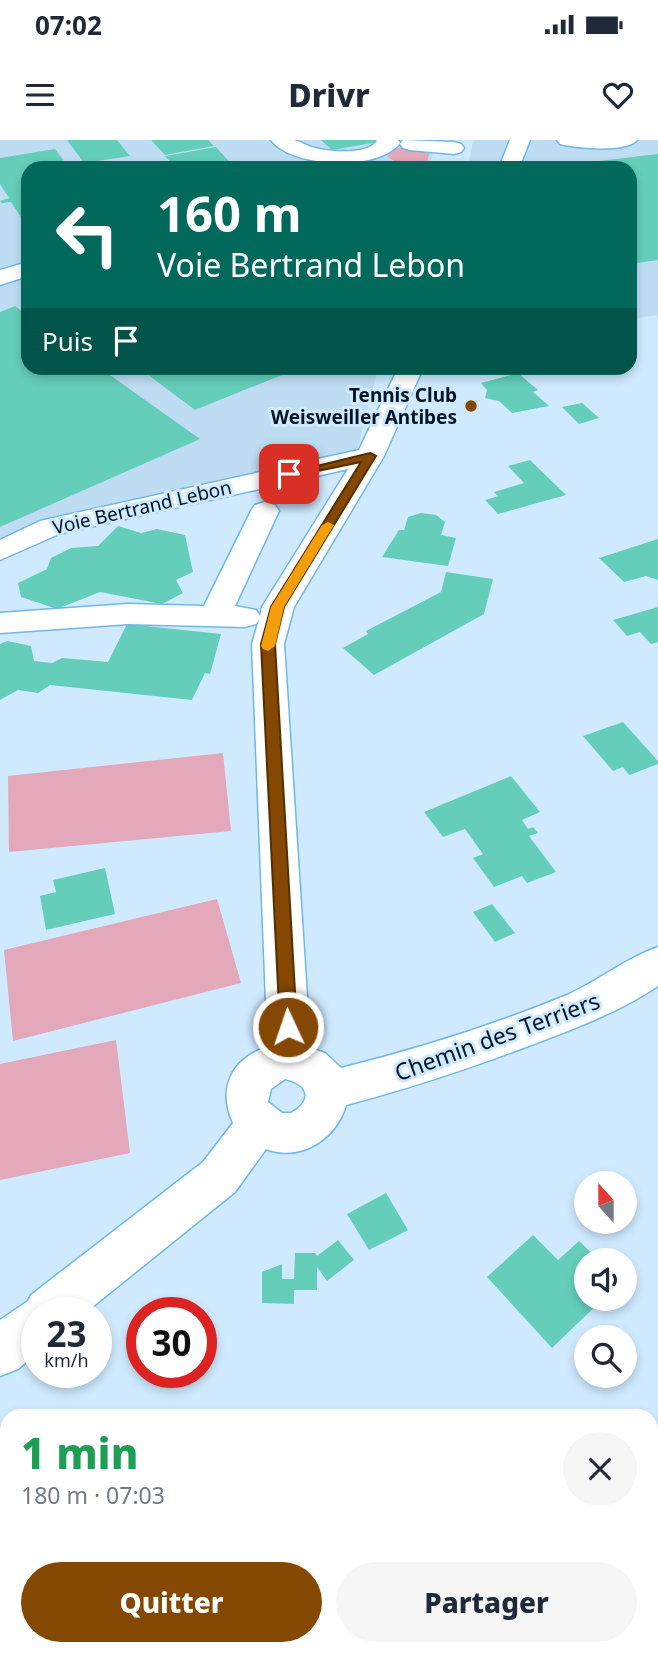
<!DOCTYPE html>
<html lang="fr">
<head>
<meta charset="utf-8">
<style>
	body { margin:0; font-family:"Noto Sans",sans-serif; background:#f6f6f7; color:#1f2937; height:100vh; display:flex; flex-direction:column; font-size:26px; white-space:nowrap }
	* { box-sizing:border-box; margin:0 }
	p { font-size:23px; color:#747a83 }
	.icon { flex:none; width:38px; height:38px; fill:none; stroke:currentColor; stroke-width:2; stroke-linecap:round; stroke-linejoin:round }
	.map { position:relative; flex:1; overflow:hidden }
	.panel { position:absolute; left:0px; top:1269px; width:658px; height:247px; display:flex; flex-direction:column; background:#fff; border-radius:21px 21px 0 0; box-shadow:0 4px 10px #0003 }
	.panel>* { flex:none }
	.banner { position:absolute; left:21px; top:21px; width:616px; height:214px; border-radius:21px; box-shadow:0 4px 10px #0003; background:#00695c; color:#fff; overflow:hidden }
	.needle { width:46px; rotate:339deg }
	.controls { position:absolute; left:574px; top:1031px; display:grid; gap:14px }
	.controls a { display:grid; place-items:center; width:63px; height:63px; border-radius:50%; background:#fff; box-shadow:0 4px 10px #0003; font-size:35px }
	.speed { position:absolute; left:21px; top:1157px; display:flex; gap:14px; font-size:35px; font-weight:700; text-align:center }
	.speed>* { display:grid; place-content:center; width:91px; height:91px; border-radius:50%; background:#fff; box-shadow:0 4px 10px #0003; line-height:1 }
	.speed small { font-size:18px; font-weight:400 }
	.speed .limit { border:10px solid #d22; background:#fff; color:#111 }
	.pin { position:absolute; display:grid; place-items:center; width:60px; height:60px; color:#fff; margin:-30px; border-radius:14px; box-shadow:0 4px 10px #0006 }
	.me { position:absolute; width:77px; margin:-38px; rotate:357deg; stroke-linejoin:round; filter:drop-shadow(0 0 5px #0008) }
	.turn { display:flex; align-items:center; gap:24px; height:147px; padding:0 21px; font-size:32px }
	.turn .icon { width:91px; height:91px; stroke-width:2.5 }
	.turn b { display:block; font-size:49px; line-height:60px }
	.then { display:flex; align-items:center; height:66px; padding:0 21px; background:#0003; gap:14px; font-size:26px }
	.round { display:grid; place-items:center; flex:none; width:74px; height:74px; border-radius:37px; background:#f6f6f7 }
	.head { display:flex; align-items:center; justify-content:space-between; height:119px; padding:0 21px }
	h1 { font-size:42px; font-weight:800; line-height:52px; color:#1e9e55 }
	.primary-button { display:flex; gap:14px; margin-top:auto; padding:14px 21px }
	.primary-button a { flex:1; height:80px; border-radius:42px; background:#844802; color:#fff; font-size:28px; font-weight:800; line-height:80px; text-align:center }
	.primary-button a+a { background:#f6f6f7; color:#1f2937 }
	.status { display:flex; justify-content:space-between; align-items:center; height:49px; padding:0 35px; background:#fff; direction:ltr }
	.status svg { height:19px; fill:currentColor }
	header { display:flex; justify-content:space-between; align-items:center; height:91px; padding:0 21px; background:#fff; font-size:32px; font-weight:800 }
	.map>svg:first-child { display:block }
	.built { fill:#beddf3 }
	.green { fill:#e3a8b9 }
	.building { fill:#65cebb }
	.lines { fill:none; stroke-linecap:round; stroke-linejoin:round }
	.minor-casing { stroke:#70b7e9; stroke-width:3 }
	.minor { fill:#fff; fill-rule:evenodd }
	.route { fill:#844802; stroke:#562f01; stroke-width:2 }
	.slow { fill:#f59e0b }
	.poi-dot { fill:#844802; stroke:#cfeaff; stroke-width:2.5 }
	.labels { text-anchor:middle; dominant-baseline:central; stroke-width:6; stroke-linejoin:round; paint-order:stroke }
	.far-poi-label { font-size:19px; font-weight:bold; fill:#011423; stroke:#cfeaff; text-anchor:end }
	.far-street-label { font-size:19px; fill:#011423; stroke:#cfeaff }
	.street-label { font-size:23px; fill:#011423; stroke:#cfeaff }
</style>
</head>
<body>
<div class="status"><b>07:02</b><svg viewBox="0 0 49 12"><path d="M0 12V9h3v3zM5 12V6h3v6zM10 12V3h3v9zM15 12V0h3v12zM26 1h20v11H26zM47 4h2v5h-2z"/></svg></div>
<header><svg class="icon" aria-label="menu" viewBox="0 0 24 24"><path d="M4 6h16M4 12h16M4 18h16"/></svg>Drivr<svg class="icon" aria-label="heart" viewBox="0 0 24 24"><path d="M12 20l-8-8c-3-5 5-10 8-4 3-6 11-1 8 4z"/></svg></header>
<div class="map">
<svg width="658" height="1514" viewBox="0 0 658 1514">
	<rect width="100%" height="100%" fill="#cfeaff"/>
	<g class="built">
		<polygon points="0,0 436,0 429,28 28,28 28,228 378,228 352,330 47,381 0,403"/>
		<polygon points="473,0 658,0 658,175 630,179 630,28 468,28"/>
	</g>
	<g class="green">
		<polygon points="404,6 430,10 426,28 399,28 402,27 387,16 390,11"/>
		<polygon points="223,613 231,691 9,712 8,636"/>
		<polygon points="217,759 241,843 13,901 4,810"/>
		<polygon points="116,900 130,1013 0,1040 0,924"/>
	</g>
	<g class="building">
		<polygon points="67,0 117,0 130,16 84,23"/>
		<polygon points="151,0 208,0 214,6 165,15"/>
		<polygon points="321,0 387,0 377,5 372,3 332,10"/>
		<polygon points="216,7 235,28 176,28 165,16"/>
		<polygon points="55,9 69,28 28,28 28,85 26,85 11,62 2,63 0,61 9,58 0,44 0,18"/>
		<polygon points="658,14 658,120 630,124 630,28 557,26"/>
		<polygon points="15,166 28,176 28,228 100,228 200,299 0,387 0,172"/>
		<polygon points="139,228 299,228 195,270"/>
		<polygon points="518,233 538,250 533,252 549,266 512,273 499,261 485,258 487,250 481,243"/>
		<polygon points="582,263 599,278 579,284 562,267"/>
		<polygon points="530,320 566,355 498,374 485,360 498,356 494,352 524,343 508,326"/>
		<polygon points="421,373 436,375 445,382 441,395 456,398 448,426 382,417 399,390 404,390 408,377"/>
		<polygon points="118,386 141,393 157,389 185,395 193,432 176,440 183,453 162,464 100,452 57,469 21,457 18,443 47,429 51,418 71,408 98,406"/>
		<polygon points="658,399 658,440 646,436 624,442 599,418"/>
		<polygon points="446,432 493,439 484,474 374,535 343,508 368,494 366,491 441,452"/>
		<polygon points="658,467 658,502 651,504 640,492 627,496 613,480"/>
		<polygon points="127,484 221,494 210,534 205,533 192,560 50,545 38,553 18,550 0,560 0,504 7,501 31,506 34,521 52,523 62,518 108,522"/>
		<polygon points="623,582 658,621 658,624 629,635 623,627 613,631 583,596"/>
		<polygon points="511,636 540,672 522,680 528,689 533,687 538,693 529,696 556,732 527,743 522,736 494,747 473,718 483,714 465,689 443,697 424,672"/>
		<polygon points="105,728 115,774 46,790 40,756 56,752 53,740"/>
		<polygon points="492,764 515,793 495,802 473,772"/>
		<polygon points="386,1053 408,1090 369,1110 347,1074"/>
		<polygon points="533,1095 558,1120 579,1101 599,1120 586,1120 586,1158 604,1158 552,1208 487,1137"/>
		<polygon points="338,1100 354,1120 327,1141 317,1127 317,1150 294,1150 294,1164 262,1163 262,1132 282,1124 282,1139 294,1139 295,1113 315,1113 317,1116"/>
	</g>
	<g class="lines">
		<g class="minor-casing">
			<g id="minor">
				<path d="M 271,0 C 278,0 287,0 294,0 C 301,2 307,6 315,8 C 331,12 370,15 377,0 L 398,0 L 400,3 C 378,32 292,28 271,0 Z"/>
				<polygon points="403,0 454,2 461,4 464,8 461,12 454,14 410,10 403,8 400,4"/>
				<polygon points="510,0 530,0 519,28 499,28"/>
				<path d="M 557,0 L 637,0 C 626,13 576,8 560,4 Z"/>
				<polygon points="28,122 28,136 0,145 0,130"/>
				<path d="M 398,228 L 423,228 L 384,316 L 294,467 L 284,504 L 309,887 L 307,907 L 325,913 L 341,928 C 417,909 494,885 567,855 C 598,841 626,818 658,807 L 658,846 C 618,873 571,890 526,907 C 467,929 407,949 346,965 C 336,999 301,1022 266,1009 L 235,1052 L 86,1172 L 37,1172 L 37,1213 L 18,1229 L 0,1236 L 0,1180 L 28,1161 L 31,1155 L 203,1022 L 233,983 C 218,950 230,921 264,908 L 267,887 L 252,504 L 259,480 L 256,484 L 245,487 L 128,484 L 0,493 L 0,473 L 128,464 L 204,466 L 251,371 L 255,365 L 265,362 L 275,365 L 279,371 L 235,466 L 256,470 L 260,476 L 262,467 L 348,329 L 59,394 L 0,420 L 0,400 L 40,381 L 359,310 ZM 285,939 C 308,944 314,960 291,973 L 282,973 L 268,962 L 271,949 Z"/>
			</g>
		</g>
		<use href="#minor" class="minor"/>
	</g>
	<polygon class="route" points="370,313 376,316 284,467 275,504 297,887 294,892 288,894 282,892 280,887 261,504 271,467 361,322 289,337 284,334"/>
	<polygon class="slow" points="328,382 334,385 284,467 275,506 268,511 263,509 261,506 271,467 322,385"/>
	<circle class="poi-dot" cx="471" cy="266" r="7"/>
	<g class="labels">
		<g class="far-poi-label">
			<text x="457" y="255">Tennis Club<tspan x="457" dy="22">Weisweiller Antibes</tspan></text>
		</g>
		<g class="far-street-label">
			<text transform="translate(142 367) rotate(-13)">Voie Bertrand Lebon</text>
		</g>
		<g class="street-label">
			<text transform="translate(497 896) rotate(-20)">Chemin des Terriers</text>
		</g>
	</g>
</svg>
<div class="controls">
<a><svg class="needle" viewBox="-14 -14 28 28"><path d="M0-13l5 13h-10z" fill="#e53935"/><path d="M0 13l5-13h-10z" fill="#747a83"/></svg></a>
<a><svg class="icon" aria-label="sound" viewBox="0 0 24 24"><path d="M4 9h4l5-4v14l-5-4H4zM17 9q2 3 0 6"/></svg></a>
<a><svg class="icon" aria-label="search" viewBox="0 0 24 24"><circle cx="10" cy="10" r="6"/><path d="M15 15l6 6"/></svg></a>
</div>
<div class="speed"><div>23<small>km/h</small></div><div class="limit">30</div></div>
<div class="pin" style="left:289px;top:334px;background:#d93025"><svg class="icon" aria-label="arrive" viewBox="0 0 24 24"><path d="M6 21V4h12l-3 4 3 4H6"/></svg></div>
<svg class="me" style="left:288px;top:887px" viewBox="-20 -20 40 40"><circle r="17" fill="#844802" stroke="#fff" stroke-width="3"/><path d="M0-11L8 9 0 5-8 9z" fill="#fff"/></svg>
<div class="banner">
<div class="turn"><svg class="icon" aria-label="left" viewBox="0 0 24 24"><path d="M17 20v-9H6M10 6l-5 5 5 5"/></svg><div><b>160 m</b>Voie Bertrand Lebon</div></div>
<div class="then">Puis<svg class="icon" aria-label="arrive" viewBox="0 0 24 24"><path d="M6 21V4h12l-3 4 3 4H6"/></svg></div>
</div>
<section class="panel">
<div class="head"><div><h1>1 min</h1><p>180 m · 07:03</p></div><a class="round"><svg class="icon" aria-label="close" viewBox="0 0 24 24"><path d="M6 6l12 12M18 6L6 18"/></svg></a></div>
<div class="primary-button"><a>Quitter</a><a>Partager</a></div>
</section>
</div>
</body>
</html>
